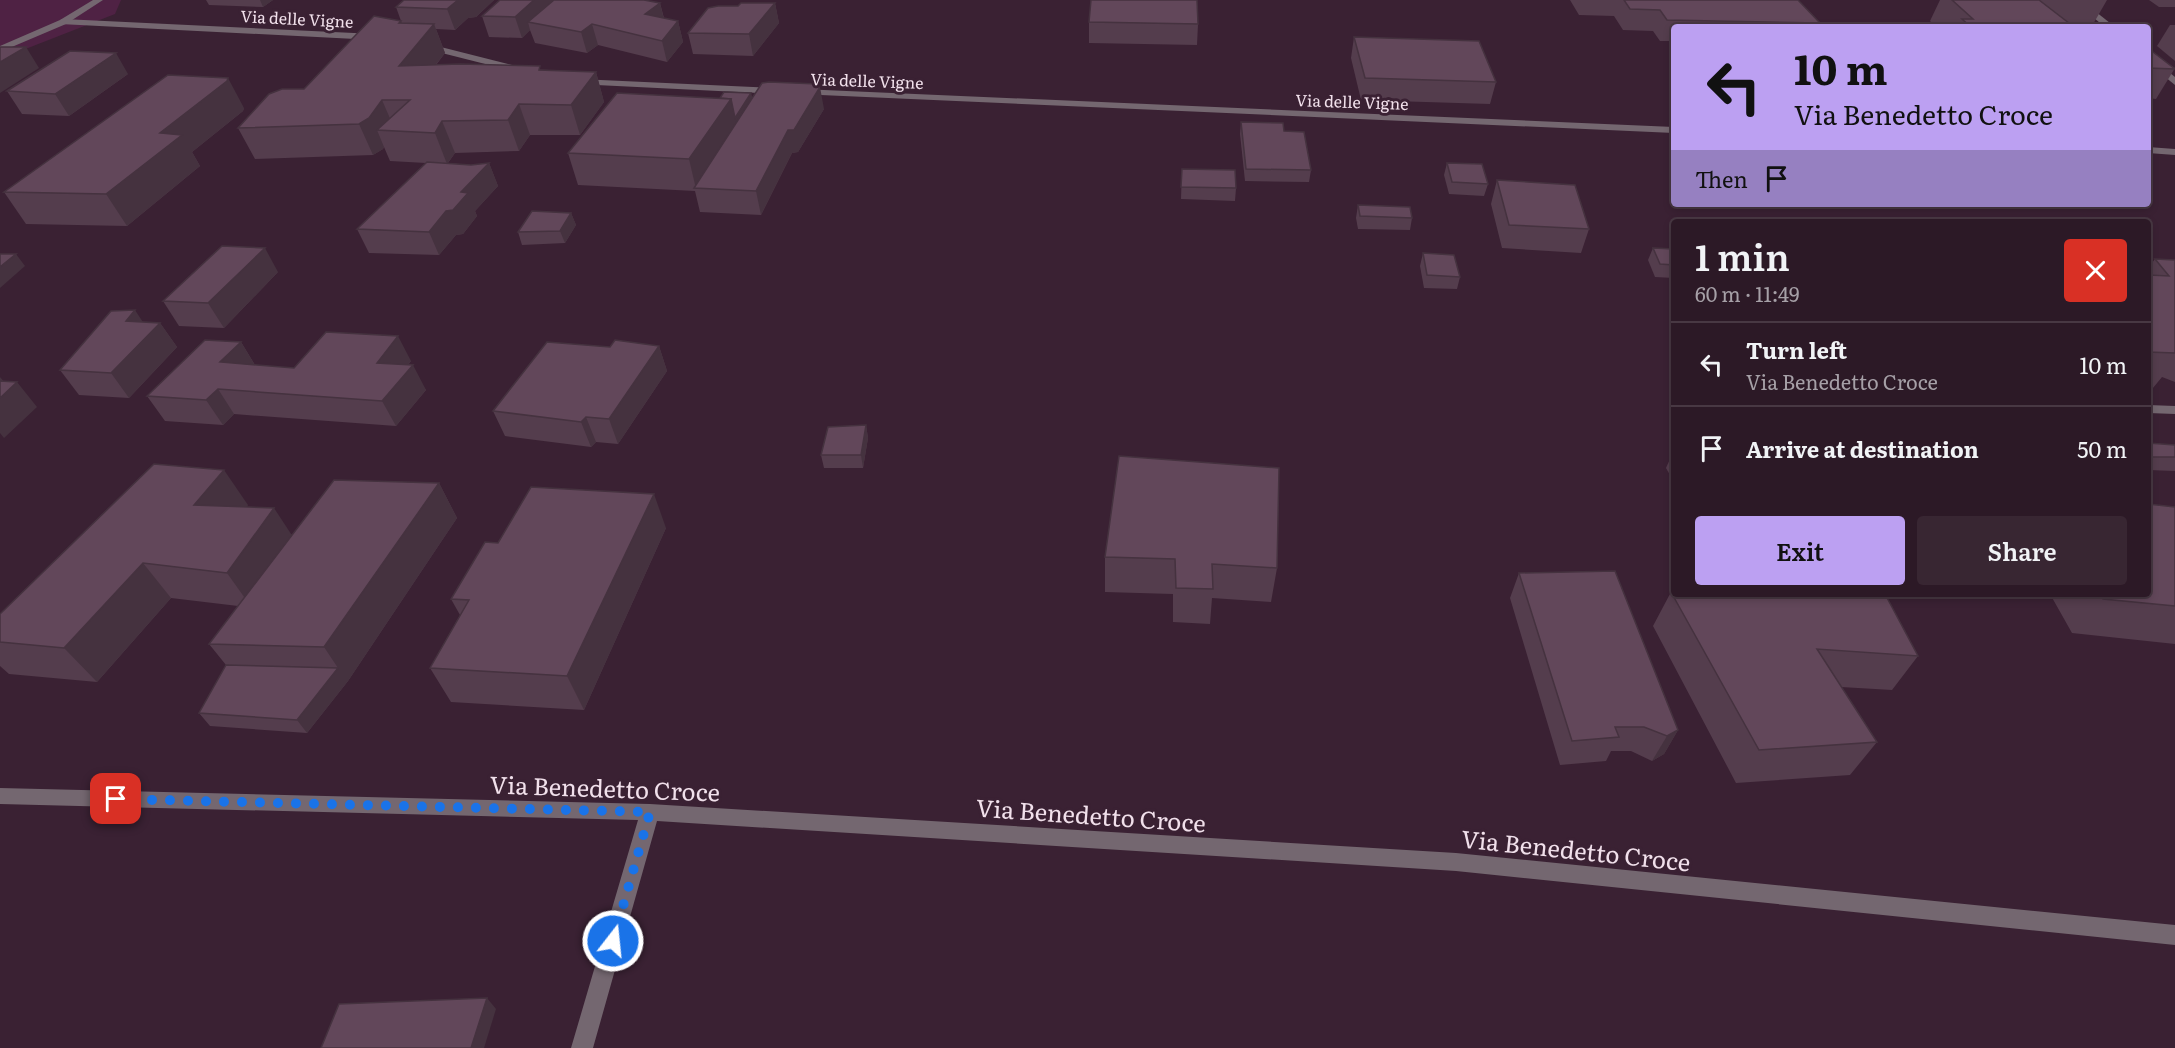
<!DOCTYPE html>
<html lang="en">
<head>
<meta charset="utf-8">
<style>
	body { margin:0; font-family:Literata,serif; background:#382632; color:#f1f3f6; height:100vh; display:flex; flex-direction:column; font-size:22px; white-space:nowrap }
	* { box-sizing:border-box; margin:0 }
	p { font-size:20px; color:#a6a0a7 }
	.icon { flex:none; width:33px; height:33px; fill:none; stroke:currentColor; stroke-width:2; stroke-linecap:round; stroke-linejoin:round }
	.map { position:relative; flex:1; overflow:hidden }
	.panel { position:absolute; left:1671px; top:219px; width:480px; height:378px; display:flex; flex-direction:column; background:#2c1926; border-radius:6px; box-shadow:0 3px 9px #0003,0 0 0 2px #483843 }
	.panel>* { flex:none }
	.guide { position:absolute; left:1671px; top:24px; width:480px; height:183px; border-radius:6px; box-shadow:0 3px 9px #0003,0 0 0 2px #483843; background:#bca0f2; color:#111; overflow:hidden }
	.pin { position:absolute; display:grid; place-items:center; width:51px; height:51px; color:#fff; margin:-26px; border-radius:12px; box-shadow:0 3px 9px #0006 }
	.me { position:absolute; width:66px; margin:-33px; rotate:16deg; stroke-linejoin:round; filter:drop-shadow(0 0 4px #0008) }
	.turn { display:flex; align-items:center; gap:21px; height:126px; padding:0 24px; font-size:27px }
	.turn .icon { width:78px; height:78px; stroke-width:2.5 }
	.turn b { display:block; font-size:42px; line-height:51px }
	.then { display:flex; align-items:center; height:57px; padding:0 24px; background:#0003; gap:12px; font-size:22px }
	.round { display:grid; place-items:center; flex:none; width:63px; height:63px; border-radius:6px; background:#382632 }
	.summary { display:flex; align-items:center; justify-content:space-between; height:102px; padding:0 24px }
	h1 { font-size:36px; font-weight:600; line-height:45px }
	.primary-button { display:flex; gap:12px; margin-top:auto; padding:12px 24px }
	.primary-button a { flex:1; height:69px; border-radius:6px; background:#bca0f2; color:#111; font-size:24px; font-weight:600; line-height:69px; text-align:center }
	.primary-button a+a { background:#382632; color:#f1f3f6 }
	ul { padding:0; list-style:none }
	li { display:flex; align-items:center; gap:18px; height:84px; padding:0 24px; border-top:2px solid #483843 }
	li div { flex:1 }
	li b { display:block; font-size:22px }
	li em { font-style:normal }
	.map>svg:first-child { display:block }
	.green { fill:#4f2244 }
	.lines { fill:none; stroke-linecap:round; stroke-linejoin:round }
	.minor { fill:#746770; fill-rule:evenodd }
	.tertiary { fill:#746770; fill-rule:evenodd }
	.wall { fill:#543d4d }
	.shaded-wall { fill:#45323f }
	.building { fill:#62475a; stroke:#45323f; stroke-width:1.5 }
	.route { stroke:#1a73e8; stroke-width:10; stroke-dasharray:0 18 }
	.labels { text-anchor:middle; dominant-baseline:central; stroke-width:6; stroke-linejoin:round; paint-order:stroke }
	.far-street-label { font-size:16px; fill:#f1e0eb; stroke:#3a2133 }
	.near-street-label { font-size:24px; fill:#f1e0eb; stroke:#3a2133 }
</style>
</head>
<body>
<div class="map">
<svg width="2175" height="1048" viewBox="0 0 2175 1048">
	<rect width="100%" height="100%" fill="#3a2133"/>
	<polygon class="green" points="0,0 121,0 115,14 0,59"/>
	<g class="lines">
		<g class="minor">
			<polygon points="2072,0 2081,0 2115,27 2105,27"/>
			<polygon points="63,19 375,34 379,37 375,40 60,24 60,20"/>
			<polygon points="425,43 524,68 526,70 521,73 422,48 422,44"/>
			<polygon points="2148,55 2175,77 2175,85 2148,63"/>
			<polygon points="579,79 777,88 782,91 777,94 576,84 574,82"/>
			<polygon points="801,89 1674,127 1674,133 798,94 798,90"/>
			<polygon points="2148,147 2175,149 2175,155 2148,153"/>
			<polygon points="2148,405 2175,406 2175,414 2148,413"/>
			<polygon points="0,788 650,804 1456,853 2175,925 2175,945 1456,871 657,821 593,1048 571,1048 638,820 0,804"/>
		</g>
		<polygon class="tertiary" points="93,0 103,0 66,24 0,52 0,46 60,20"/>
	</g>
	<g class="wall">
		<polygon points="206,0 273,0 263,7 209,5"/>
		<polygon points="404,0 494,0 476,17 468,18 455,30 436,29 445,53 436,65 596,72 604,102 580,135 530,135 519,151 455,153 448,163 471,165 489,163 498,186 475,211 477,216 463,234 456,235 439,255 369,253 357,229 426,163 390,161 384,147 383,149 373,155 255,159 238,128 304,89 401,21 396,7"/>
		<polygon points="1570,0 1798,0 1820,23 1818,27 1674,27 1674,41 1660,41 1653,31 1623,30 1614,16 1579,15"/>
		<polygon points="1940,0 2107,0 2092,26 2071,25 2074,27 1936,27 1930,21"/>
		<polygon points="2149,0 2175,0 2175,7 2159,7"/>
		<polygon points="660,3 664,18 678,21 683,42 667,62 598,45 587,53 535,43 530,30 522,38 489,37 482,16"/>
		<polygon points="775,3 779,23 753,56 693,54 688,33 738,6"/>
		<polygon points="1089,22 1198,24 1197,45 1089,43"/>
		<polygon points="2170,25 2175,25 2175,61 2157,46"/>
		<polygon points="1354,37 1496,82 1490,104 1361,100 1351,58"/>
		<polygon points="2148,52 2175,68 2156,99 2148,98"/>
		<polygon points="128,74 69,116 22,114 7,91"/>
		<polygon points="751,93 752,99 824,109 798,152 792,153 761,215 700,212 695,191 578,185 568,153 720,98"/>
		<polygon points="244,108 243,111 192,152 200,166 127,226 26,224 4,192"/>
		<polygon points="1241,122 1284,131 1311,170 1309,182 1245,181 1240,134"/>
		<polygon points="1447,163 1488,184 1484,196 1449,194 1444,175"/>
		<polygon points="1182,169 1236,188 1235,201 1181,199"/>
		<polygon points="1497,180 1589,229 1581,253 1502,248 1491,204"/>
		<polygon points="1358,205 1412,218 1410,230 1358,229 1356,218"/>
		<polygon points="571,213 576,225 565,243 522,245 518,232"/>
		<polygon points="1653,248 1674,249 1674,278 1655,277 1648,260"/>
		<polygon points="1423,253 1460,277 1457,289 1424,288 1420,266"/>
		<polygon points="2155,259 2175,260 2175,382 2162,377 2148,394 2148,268"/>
		<polygon points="278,272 224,328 179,326 163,301"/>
		<polygon points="143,322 160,323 177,347 129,398 79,395 60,370"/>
		<polygon points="241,342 255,365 294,368 411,361 408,365 426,390 396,426 234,414 223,425 165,421 147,396"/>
		<polygon points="659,346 667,371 618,444 596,442 591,447 505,436 493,411 610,347"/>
		<polygon points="866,425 868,438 863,468 824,468 821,455"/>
		<polygon points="2148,443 2175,445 2175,471 2148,470"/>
		<polygon points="1674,450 1674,482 1666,468"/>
		<polygon points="1119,456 1277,568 1271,602 1212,598 1210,624 1173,622 1173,594 1105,592 1105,557"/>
		<polygon points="439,483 457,518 348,681 307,733 210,726 199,713 226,665 209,644 238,606 171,598 97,682 9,674 0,666 0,614 248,505 246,507 292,535"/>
		<polygon points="2175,507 2175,644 2072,633 2050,594 2148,594"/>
		<polygon points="666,528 584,710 451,702 430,668 460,615 451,599 498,543"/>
		<polygon points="1519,573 1678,730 1664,754 1652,761 1631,751 1611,751 1606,761 1560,765 1510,598"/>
		<polygon points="1671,592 1918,656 1892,690 1841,687 1877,742 1850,775 1736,783 1653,626"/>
	</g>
	<g class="shaded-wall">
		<polygon points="260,0 273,0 263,7"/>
		<polygon points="458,0 494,0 476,17 468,18 455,30 447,9"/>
		<polygon points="534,0 563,0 528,22 530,30 522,38 515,17"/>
		<polygon points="660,3 665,24 645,14"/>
		<polygon points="775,3 779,23 753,56 749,34"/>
		<polygon points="401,21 413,49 434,24 445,53 411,96 399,66 399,23"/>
		<polygon points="678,21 683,42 667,62 662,41"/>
		<polygon points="592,24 598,45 587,53 581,32"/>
		<polygon points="26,47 39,68 0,93 0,62"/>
		<polygon points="116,53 128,74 69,116 55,94"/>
		<polygon points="596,72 604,102 580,135 571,105"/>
		<polygon points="228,78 244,108 243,111 192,152 200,166 127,226 106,194 160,133"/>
		<polygon points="820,87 824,109 798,152 792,153 761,215 756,191 788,130"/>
		<polygon points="751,93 753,105 696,189 689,159 731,99"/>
		<polygon points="382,100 395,130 377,130 384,147 383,149 373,155 359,124"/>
		<polygon points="519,104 530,135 519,151 508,120"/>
		<polygon points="442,121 455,153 447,164 435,133"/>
		<polygon points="489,163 498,186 475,211 477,216 463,234 456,235 439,255 429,232 461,192"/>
		<polygon points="571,213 576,225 565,243 560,231"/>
		<polygon points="265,248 278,272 224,328 208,303"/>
		<polygon points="16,254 25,266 0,288 0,267"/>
		<polygon points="135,310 150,333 160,323 177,347 129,398 111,373 126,321"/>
		<polygon points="398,336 411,361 390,387 377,363"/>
		<polygon points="241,342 256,367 220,362"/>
		<polygon points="659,346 667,371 618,444 609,419"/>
		<polygon points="413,365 426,390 396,426 382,401"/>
		<polygon points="0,377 10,389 17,382 37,407 4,438 0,433"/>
		<polygon points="218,389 234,414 223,425 206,400"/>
		<polygon points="586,417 596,442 591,447 581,422"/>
		<polygon points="866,425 868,438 863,468 861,455"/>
		<polygon points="224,470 248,505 219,540 194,505"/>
		<polygon points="439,483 457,518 348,681 307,733 297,720 338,668 324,647"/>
		<polygon points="654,494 666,528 584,710 567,676"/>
		<polygon points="274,508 297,543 252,608 227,573"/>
		<polygon points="143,563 171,598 97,682 64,648"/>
		<polygon points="1678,730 1664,754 1652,761 1667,736"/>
		<polygon points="487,998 496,1009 484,1048 471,1048"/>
	</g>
	<g class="building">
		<polygon points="404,0 458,0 447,9 396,7"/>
		<polygon points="500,0 534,0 515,17 482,16"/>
		<polygon points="554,0 644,0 660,3 645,14 678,21 662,41 592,24 581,32 528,22"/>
		<polygon points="1091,0 1197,0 1198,24 1089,22"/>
		<polygon points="1624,0 1798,0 1820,23 1667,20 1660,10 1630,9"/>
		<polygon points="1952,0 2039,0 2074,27 1971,27 1962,19 1973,19"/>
		<polygon points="741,3 775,3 749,34 688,33 708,8 718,6 738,6"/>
		<polygon points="374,16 401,21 399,23 434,24 399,66 460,64 540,66 539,70 596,72 571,105 519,104 508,120 442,121 435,133 377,130 410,100 382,100 369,118 359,124 238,128 269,94 282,89 304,89"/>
		<polygon points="1354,37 1479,41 1496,82 1365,78"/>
		<polygon points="0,47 26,47 0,62"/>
		<polygon points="70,51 116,53 55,94 7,91"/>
		<polygon points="2148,52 2153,52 2175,69 2148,68"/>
		<polygon points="168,75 228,78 227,81 160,133 182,135 106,194 4,192"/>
		<polygon points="769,82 818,84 820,87 794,130 788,130 756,191 694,188 762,83"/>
		<polygon points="724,92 751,93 735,118 731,99 720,98"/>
		<polygon points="617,93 731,99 689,159 568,153"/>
		<polygon points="1241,122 1283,123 1284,131 1304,132 1311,170 1246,169"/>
		<polygon points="427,162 471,165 489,163 461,192 468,193 453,210 446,211 429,232 357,229"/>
		<polygon points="1447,163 1482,164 1488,184 1452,182"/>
		<polygon points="1182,169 1235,170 1236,188 1181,187"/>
		<polygon points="1497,180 1575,185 1589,229 1509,225"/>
		<polygon points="1358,205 1410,207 1412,218 1360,216"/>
		<polygon points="532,211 571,213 560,231 518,232"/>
		<polygon points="222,246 265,248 208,303 163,301"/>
		<polygon points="1653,248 1674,249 1674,265 1660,264"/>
		<polygon points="1423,253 1454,255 1460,277 1427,275"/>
		<polygon points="0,254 16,254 0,267"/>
		<polygon points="2155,259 2175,260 2175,353 2148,352 2148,275 2169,276"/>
		<polygon points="135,310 126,321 160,323 111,373 60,370 111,311"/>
		<polygon points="326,332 398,336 377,363 413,365 382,401 218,389 206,400 147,396 205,340 241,342 220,362 294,368"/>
		<polygon points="615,340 659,346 609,419 586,417 581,422 493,411 547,342 610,347"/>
		<polygon points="0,381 17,382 0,398"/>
		<polygon points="866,425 861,455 821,455 828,427"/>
		<polygon points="2148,443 2175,445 2175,457 2148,457"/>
		<polygon points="1119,456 1279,468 1277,568 1212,564 1213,589 1176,588 1175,559 1105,557"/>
		<polygon points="154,464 224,470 194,505 274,508 227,573 143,563 64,648 0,642 0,614"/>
		<polygon points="334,480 439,483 324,647 209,644"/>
		<polygon points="531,487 654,494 567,676 430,668 469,600 451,599 485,542 498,543"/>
		<polygon points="2148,504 2175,507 2175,606 2103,599 2100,594 2148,594"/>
		<polygon points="1615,571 1678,730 1667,736 1644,727 1615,727 1619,737 1572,741 1519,573"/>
		<polygon points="1674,591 1674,594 1885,594 1918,656 1817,649 1877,742 1759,750 1671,592"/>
		<polygon points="226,665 338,668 297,720 199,713"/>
		<polygon points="487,998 471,1048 321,1048 339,1004"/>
	</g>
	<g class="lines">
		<polyline class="route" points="116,799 650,812 613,941"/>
	</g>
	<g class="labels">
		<g class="far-street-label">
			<text transform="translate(297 18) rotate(3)">Via delle Vigne</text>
			<text transform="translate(867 80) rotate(2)">Via delle Vigne</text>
			<text transform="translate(1352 101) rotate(2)">Via delle Vigne</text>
		</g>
		<g class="near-street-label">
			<text transform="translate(605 787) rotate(2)">Via Benedetto Croce</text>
			<text transform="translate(1091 814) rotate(4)">Via Benedetto Croce</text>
			<text transform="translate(1576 849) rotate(6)">Via Benedetto Croce</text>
		</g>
	</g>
</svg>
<div class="pin" style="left:116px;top:799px;background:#d93025"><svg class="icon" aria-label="arrive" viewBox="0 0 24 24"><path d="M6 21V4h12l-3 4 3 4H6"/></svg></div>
<svg class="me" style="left:613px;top:941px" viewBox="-20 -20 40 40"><circle r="17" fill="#1a73e8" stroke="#fff" stroke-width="3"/><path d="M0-11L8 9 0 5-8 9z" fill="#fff"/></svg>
<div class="guide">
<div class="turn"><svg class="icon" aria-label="left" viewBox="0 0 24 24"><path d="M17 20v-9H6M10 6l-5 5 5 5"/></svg><div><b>10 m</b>Via Benedetto Croce</div></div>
<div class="then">Then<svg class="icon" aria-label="arrive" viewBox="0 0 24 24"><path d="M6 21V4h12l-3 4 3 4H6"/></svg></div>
</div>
<section class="panel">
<div class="summary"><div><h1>1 min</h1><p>60 m · 11:49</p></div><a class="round" style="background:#d93025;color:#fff"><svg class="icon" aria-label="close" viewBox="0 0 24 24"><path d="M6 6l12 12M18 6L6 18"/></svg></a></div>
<ul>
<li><svg class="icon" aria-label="left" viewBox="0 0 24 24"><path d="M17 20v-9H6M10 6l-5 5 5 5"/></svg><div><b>Turn left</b><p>Via Benedetto Croce</p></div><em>10 m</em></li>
<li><svg class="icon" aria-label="arrive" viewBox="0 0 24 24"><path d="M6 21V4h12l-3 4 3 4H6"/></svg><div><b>Arrive at destination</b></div><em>50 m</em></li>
</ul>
<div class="primary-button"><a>Exit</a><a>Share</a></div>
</section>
</div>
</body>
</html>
